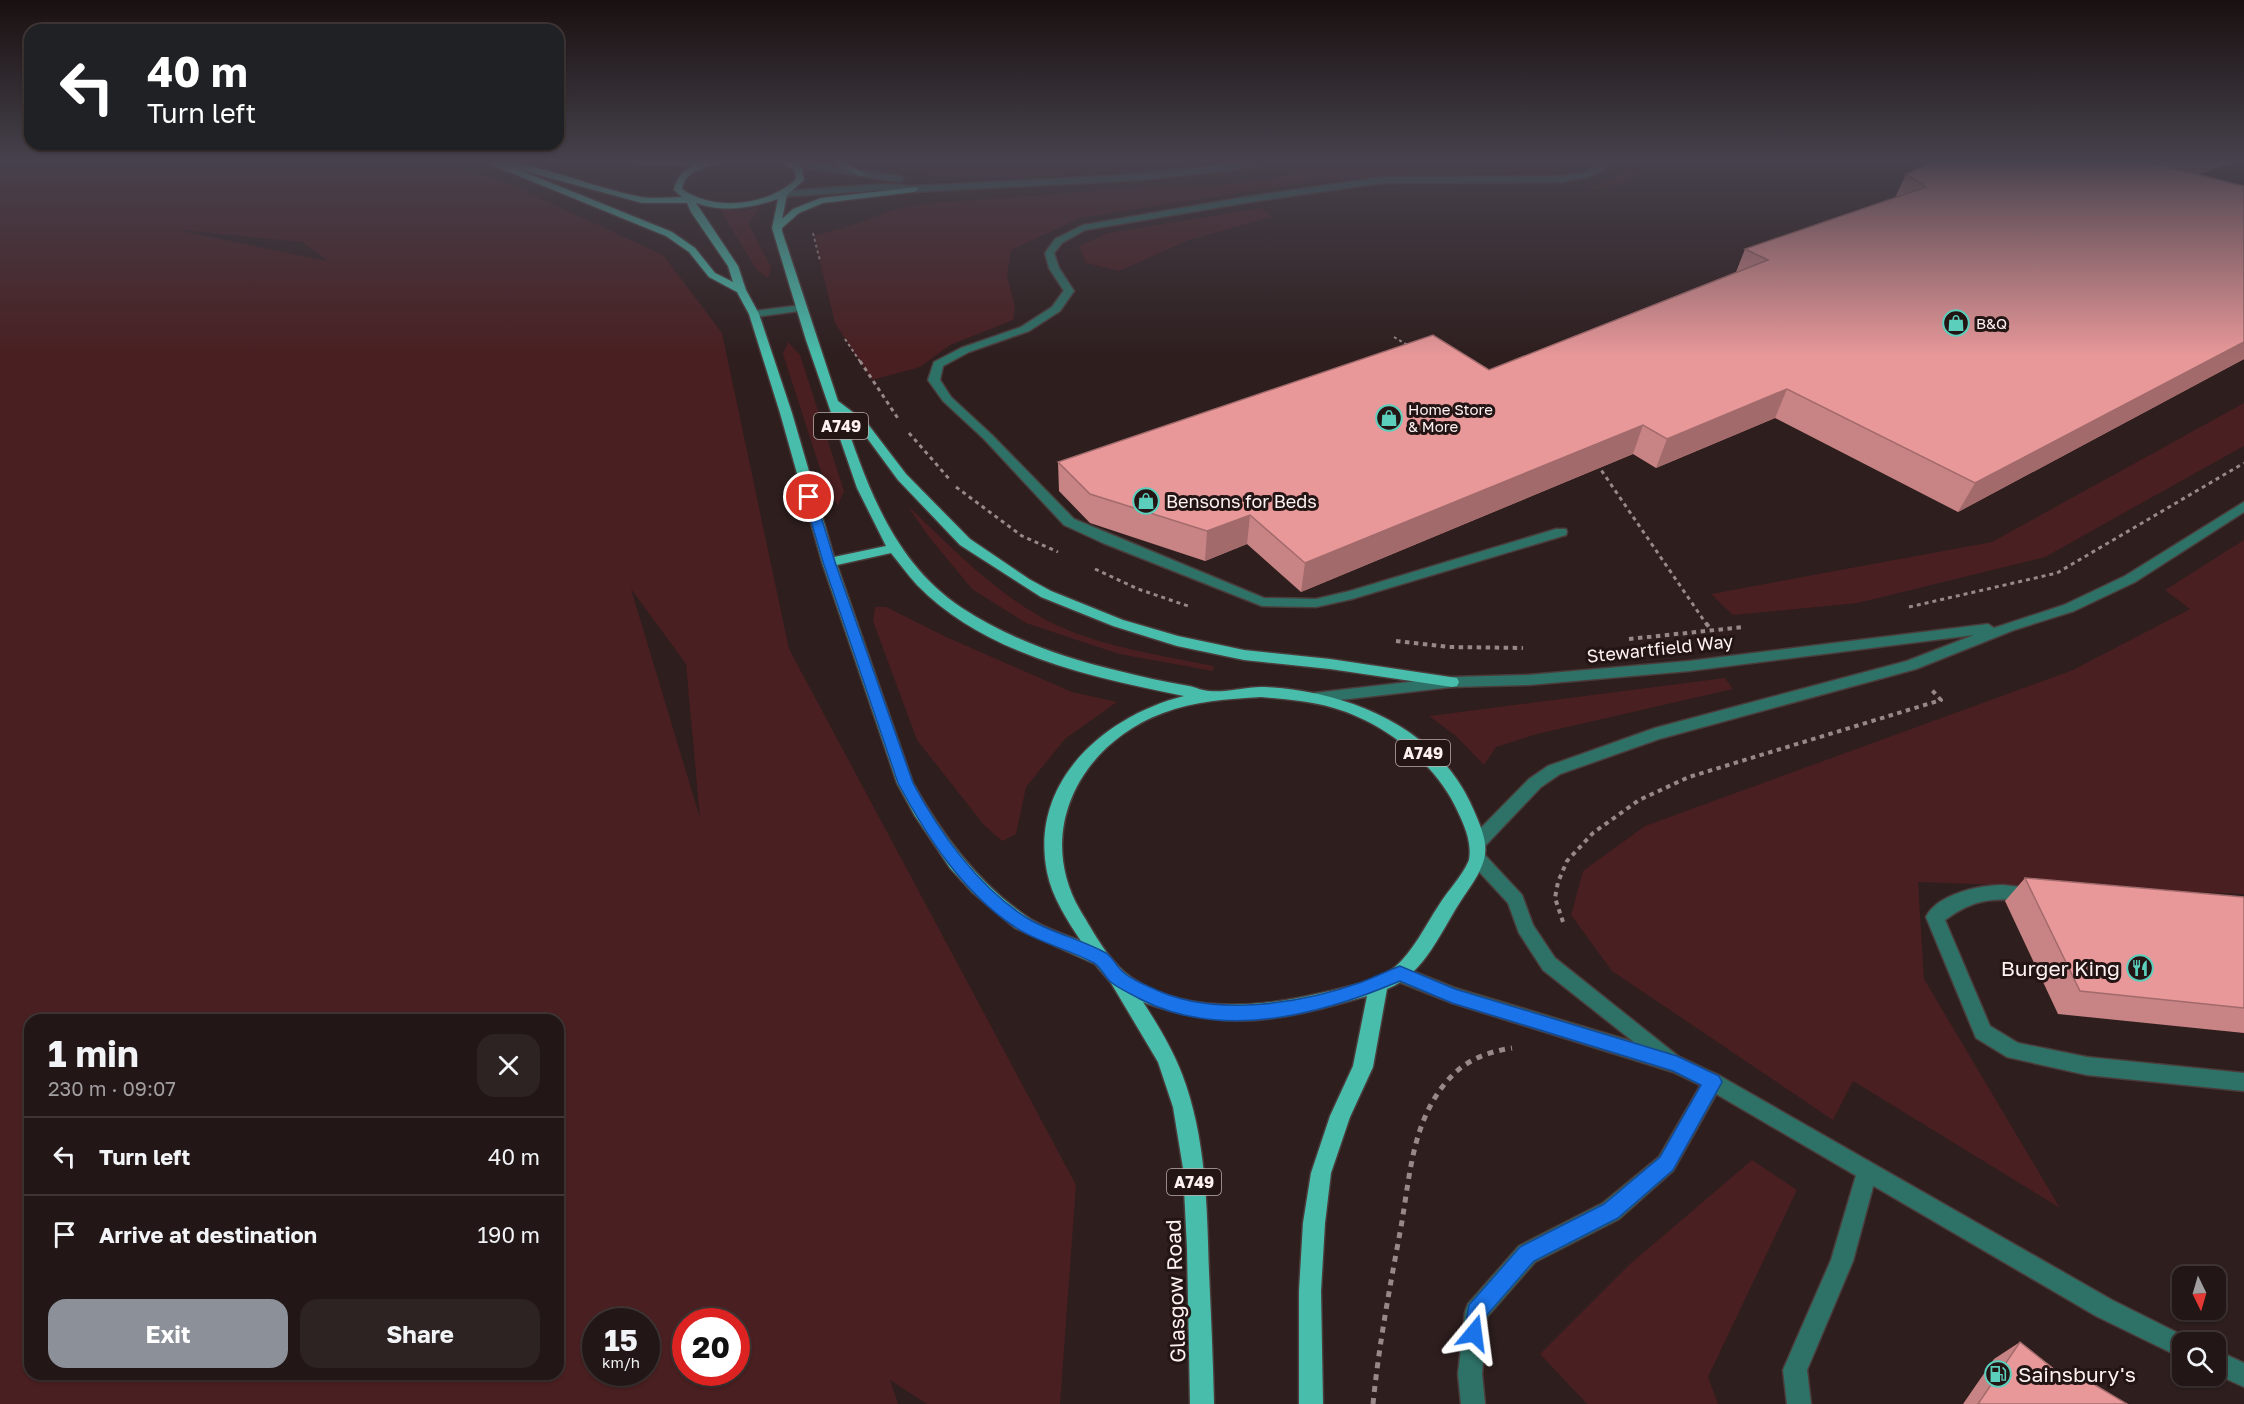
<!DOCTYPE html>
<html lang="en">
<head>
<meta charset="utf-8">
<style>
	body { margin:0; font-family:"Golos Text",sans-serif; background:#2e2323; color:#f1f3f6; height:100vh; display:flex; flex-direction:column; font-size:22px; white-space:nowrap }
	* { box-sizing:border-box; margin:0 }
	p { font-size:20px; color:#a29fa1 }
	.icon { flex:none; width:33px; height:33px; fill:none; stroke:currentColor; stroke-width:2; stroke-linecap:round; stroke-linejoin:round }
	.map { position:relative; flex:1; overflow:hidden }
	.drawer { position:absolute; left:24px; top:1014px; width:540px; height:366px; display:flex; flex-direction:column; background:#221616; border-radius:18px; box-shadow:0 2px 4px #0004,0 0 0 2px #3f3535 }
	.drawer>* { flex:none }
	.hud { position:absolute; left:24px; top:24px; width:540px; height:126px; border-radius:18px; box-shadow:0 2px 4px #0004,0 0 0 2px #3f3535; background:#202124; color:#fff; overflow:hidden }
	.needle { width:39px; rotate:175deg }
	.controls { position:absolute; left:2172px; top:1266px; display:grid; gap:12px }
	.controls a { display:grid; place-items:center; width:54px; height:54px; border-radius:12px; background:#221616; box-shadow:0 2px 4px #0004,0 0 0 2px #3f3535; font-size:30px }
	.speed { position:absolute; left:582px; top:1308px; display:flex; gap:12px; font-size:30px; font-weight:700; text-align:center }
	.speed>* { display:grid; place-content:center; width:78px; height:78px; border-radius:50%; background:#221616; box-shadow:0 2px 4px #0004,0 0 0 2px #3f3535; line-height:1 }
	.speed small { font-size:15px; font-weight:400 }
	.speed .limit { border:9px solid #d22; background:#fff; color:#111 }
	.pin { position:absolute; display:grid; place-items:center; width:51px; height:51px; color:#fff; margin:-26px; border:3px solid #fff; border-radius:50%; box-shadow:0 2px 6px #0007 }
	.me { position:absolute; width:66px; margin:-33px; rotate:16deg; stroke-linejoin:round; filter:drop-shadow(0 0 4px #0008) }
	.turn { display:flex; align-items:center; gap:21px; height:126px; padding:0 24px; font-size:27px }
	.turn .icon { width:78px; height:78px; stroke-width:2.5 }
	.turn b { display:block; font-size:42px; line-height:51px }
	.round { display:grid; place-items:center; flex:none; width:63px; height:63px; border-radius:18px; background:#2e2323 }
	.overview { display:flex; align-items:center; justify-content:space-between; height:102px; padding:0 24px }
	h1 { font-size:36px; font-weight:700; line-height:45px }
	.button { display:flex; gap:12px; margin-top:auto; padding:12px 24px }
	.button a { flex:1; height:69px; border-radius:18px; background:#8c9099; color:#fff; font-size:24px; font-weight:700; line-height:69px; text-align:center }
	.button a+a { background:#2e2323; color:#f1f3f6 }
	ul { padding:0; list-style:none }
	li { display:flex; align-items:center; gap:18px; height:78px; padding:0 24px; border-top:2px solid #3f3535 }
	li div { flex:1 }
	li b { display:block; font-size:22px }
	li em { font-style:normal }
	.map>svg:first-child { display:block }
	.green { fill:#491f21; fill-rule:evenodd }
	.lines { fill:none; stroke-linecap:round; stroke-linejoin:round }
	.service-casing { stroke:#4b3c3c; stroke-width:3 }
	.minor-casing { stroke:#4b3c3c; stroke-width:3 }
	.tertiary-casing { stroke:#4b3c3c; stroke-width:3 }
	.primary-casing { stroke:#4b3c3c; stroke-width:3 }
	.path-far3 { stroke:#978989; stroke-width:2; stroke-dasharray:3 3; stroke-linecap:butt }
	.path-far2 { stroke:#978989; stroke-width:3; stroke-dasharray:4 4; stroke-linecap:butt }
	.path-far1 { stroke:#978989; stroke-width:4; stroke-dasharray:4.5 4.5; stroke-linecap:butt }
	.path { stroke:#978989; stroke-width:5; stroke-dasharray:6 6; stroke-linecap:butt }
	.service { fill:#2e7267; fill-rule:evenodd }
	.minor { fill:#2e7267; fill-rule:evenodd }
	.tertiary { fill:#2e7267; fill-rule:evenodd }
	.primary { fill:#49bdab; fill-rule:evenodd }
	.wall { fill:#c88384 }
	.shaded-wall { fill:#a26a6b }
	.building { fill:#e89899; stroke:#a26a6b; stroke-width:1.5 }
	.route { fill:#1a73e8; stroke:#114b97; stroke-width:1.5 }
	.labels { text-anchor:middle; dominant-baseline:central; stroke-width:6; stroke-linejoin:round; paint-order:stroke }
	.far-poi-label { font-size:15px; fill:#fdf1f1; stroke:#241515; text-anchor:start }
	.shield { fill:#241515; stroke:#bcafaf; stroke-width:1.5 }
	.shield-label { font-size:16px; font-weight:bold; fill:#fdf1f1 }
	.poi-label { font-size:18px; fill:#fdf1f1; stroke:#241515; text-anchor:start }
	.street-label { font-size:18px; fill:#fdf1f1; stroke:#241515 }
	.near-poi-label { font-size:21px; fill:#fdf1f1; stroke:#241515; text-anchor:end }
	.near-street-label { font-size:21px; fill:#fdf1f1; stroke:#241515 }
</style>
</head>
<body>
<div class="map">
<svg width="2244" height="1404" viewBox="0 0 2244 1404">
	<rect width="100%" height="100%" fill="#2e1e1e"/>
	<g class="green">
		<path d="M 0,160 L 421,160 L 496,178 L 663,255 L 722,333 L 789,649 L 1076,1185 L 1060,1404 L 927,1404 L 890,1380 L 898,1404 L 0,1404 ZM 172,229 L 302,242 L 328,261 L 327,261 ZM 631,589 L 686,664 L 700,818 ZM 30,1020 L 558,1020 L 558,1374 L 30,1374 ZM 596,1322 L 646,1322 L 646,1372 L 596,1372 ZM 686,1322 L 736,1322 L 736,1372 L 686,1372 Z"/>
		<path d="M 861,160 L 1214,160 C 1168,168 1122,171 1076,174 C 1008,179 926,184 861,160 Z"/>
		<polygon points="1338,160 1575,160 1574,166 1553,174 1414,173 1294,184 1080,218 1011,250 1007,275 1015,308 1013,320 950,345 920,367 872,380 835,323 814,236 862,222 892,210 922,204 1110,190 1224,185 1274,178"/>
		<path d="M 1626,160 L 1649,160 C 1633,186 1612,186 1584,191 L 1614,178 L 1627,167 Z"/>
		<polygon points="760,207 749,225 771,267 768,278 757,270 720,210 742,211"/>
		<polygon points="1261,208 1272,217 1189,240 1119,271 1086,263 1079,246 1108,233"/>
		<polygon points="788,342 800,355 844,491 838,505 826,487 783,354"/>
		<polygon points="2244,403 2244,446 2045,557 1858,603 1733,615 1711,594 1992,542"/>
		<path d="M 907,505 C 949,545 989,587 1039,616 C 1088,645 1160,655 1214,666 L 1213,671 L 1119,654 L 1026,623 L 972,589 L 929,537 Z"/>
		<polygon points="2244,540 2244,894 1918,882 1924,979 2060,1208 1853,1081 1833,1120 1612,971 1571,915 1583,871 1645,826 2073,670 2190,609 2165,590"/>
		<polygon points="875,607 886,607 944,636 1072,692 1117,702 1065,739 1026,787 1016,834 1002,841 984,825 917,740 873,621"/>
		<polygon points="1725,678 1733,689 1537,734 1496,747 1484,765 1456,736 1429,716"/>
		<polygon points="1752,1160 1797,1190 1708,1377 1718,1404 1587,1404 1540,1354 1630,1264"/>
	</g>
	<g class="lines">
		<g class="service-casing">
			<g id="service">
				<polygon points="1065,289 1074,291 1060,311 1029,331 969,352 943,366 940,380 951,397 992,435 1074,519 1264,598 1316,599 1350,591 1556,529 1566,529 1567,532 1566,535 1352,599 1316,607 1262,606 1103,543 1064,525 984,439 943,401 928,380 934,362 961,348 1021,327 1052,307"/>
				<polygon points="802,305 807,308 806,310 754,317 749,314 754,311"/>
				<path d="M 2003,885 L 2038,889 L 2041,894 L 2038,899 L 2032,901 C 1995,898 1976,897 1945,920 L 1990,1026 L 2018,1043 L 2087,1057 L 2244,1073 L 2244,1091 L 2087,1075 L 2007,1057 L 1976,1038 L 1926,917 C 1937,894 1980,885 2003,885 Z"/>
				<polygon points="1713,1073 1720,1076 1723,1082 1673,1171 1619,1219 1535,1262 1487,1317 1482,1374 1485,1404 1461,1404 1458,1374 1465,1312 1468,1304 1519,1246 1603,1203 1659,1157 1706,1076"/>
				<polygon points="1867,1162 1874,1165 1877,1172 1853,1261 1807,1370 1811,1404 1787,1404 1783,1370 1831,1260 1857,1172 1860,1165"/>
			</g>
		</g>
		<g class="minor-casing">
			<g id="minor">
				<polygon points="1597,160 1605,160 1604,170 1588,177 1561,182 1382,183 1251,202 1085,230 1062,243 1054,253 1059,268 1074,291 1069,294 1064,291 1049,268 1045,253 1055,239 1083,225 1251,196 1382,177 1561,176 1583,173 1597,167"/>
				<polygon points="1478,852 1484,854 1522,895 1533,925 1555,958 1678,1056 1720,1076 2112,1300 2190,1339 2192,1342 2182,1342 2182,1358 2096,1316 1706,1088 1673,1072 1452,1003 1394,980 1391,974 1394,968 1400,966 1455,988 1634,1042 1543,970 1519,933 1508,903 1472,864 1470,859 1472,854"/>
				<polygon points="2216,1350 2244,1363 2244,1387 2216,1374"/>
			</g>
		</g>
		<g class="tertiary-casing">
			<g id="tertiary">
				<polygon points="789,160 900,176 904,179 900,182 786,165 785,163"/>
				<polygon points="1262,160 1282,160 1233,170 1142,180 914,192 884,190 783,197 779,194 783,191 884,184 914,186 1142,174"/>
				<polygon points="2244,502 2244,512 2135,582 2074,611 2014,630 1916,669 1659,739 1560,774 1541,787 1484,847 1478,849 1472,847 1470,842 1472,837 1529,779 1548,766 1655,728 1907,661 1974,635 1689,671 1528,685 1452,687 1314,703 1307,698 1314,693 1452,677 1528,675 1689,661 1988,624 1994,628 2064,605 2125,576"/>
			</g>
		</g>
		<g class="primary-casing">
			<g id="primary">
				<path d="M 480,160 C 536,160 587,187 641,197 C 654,199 669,197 682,197 L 674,190 C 676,178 683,170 694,165 L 594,163 L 590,160 L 724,160 C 709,169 686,167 682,189 C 714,212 768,206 796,179 L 795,171 L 778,160 L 788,160 L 802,168 L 804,180 L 787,195 L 782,219 L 793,209 L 821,198 L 917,187 L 918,189 L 914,192 L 823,203 L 799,213 L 782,228 L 782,231 L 838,401 L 867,423 L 906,474 L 970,539 L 1029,579 L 1051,591 L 1123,620 L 1178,636 L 1244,650 L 1330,659 L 1457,678 L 1459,682 L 1457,686 L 1452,687 L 1330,669 L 1244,660 L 1177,646 L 1113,626 L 1041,597 L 960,545 L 898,480 L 859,427 L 843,415 C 868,488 894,563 962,608 C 1010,639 1063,658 1119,671 C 1142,677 1165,682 1189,686 C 1195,687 1203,691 1209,691 C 1227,693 1247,686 1265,687 C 1345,691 1433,725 1470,802 C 1490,846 1493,855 1464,896 C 1442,928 1426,974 1387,989 L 1373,1067 L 1350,1117 L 1331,1173 L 1325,1223 L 1321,1291 L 1323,1404 L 1299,1404 L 1299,1291 L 1303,1223 L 1311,1173 L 1330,1116 L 1353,1066 L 1367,996 C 1283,1020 1229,1034 1143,1002 C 1158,1025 1172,1048 1182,1074 C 1206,1137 1207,1205 1209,1272 C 1211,1316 1213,1360 1214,1404 L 1190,1404 L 1187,1249 L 1183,1168 L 1173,1107 L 1158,1062 L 1111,983 L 1095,964 L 1015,928 L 972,892 L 950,868 L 915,816 L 897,783 L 822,562 L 780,413 L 749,314 L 737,292 L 709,277 L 689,252 L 666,236 ZM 517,169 L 642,203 L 687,203 L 691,212 L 728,266 L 733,282 L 715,273 L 695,248 L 672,232 ZM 778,199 L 772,228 L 806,340 L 857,488 L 886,546 L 834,557 L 792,413 L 759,314 L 746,290 L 738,266 L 696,203 C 723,213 751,208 778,199 ZM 891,553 C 899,563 908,575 917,585 C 985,655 1092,677 1184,696 C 1105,716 1029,781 1047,872 C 1052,897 1067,920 1081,941 C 1063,934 1041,927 1026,916 C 977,882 942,835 913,783 L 837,565 ZM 1261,697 C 1285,699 1310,701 1334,708 C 1385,723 1436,763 1458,812 C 1465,827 1472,843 1469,860 C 1462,877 1448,890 1439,905 C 1425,926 1413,952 1394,968 C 1377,982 1338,989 1317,994 C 1257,1008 1185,1013 1132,978 C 1109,962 1094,933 1080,910 C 1034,830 1082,743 1163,713 C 1194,701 1228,699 1261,697 Z"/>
				<polygon points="826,160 837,160 867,174 860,176"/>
			</g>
		</g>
		<g class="path-far3">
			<polyline points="813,233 820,261"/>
			<polyline points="1394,337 1409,346"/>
			<polyline points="845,339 861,363"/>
		</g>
		<g class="path-far2">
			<polyline points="860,361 899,420"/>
			<polyline points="909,433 951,481"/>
			<polyline points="1597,464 1707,625"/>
			<polyline points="956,487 1022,536 1058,552"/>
			<polyline points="1095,569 1138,589 1191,607"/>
			<polyline points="1909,607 2057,573 2244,463"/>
		</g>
		<g class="path-far1">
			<polyline points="1706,623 1711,630"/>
			<polyline points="1629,639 1744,627"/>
			<polyline points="1396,641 1449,647 1523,648"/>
			<polyline points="1563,922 1555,898 1558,882 1567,861 1593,833 1639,800 1689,777 1941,700 1931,689"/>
		</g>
		<path class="path" d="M 1373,1404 C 1379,1344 1390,1286 1401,1227 C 1410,1176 1412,1121 1448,1080 C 1465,1060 1487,1052 1512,1048"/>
		<use href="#service" class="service"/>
		<use href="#minor" class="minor"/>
		<use href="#tertiary" class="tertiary"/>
		<use href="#primary" class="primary"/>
	</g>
	<g class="wall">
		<polygon points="1937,160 2241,160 2198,174 2244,186 2244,359 1958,512 1775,418 1656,468 1633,454 1301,592 1247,544 1205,561 1090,523 1059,491 1058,462 1489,370 1736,272 1745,249 1895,198 1906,174"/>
		<polygon points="2025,878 2244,897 2244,1033 2058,1014 2005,901"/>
		<polygon points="2020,1342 2066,1378 2075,1373 2127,1404 1963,1404 1994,1359"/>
	</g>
	<g class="shaded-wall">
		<polygon points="2181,160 2241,160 2167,185"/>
		<polygon points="2244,342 2244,359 1958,512 1975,483"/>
		<polygon points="1787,389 1775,418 1656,468 1667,439"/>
		<polygon points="1643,425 1633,454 1301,592 1305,563"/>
		<polygon points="1250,515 1247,544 1205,561 1207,531"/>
	</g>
	<g class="building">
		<polygon points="1937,160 2140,160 2244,186 2244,342 1975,483 1787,389 1667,439 1643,425 1305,563 1250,515 1207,531 1090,494 1058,462 1433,335 1489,370 1768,260 1745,249 1926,187 1906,174"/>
		<polygon points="2025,878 2244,897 2244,1008 2080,991"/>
		<polygon points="2020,1342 2070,1382 2075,1373 2127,1404 1978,1404"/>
	</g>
	<linearGradient id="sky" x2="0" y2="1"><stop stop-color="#191010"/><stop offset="0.45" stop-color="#46414c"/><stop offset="1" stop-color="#46414c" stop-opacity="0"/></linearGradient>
	<rect width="2244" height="357" fill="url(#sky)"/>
	<path class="route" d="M 809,493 L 815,497 L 835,562 L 913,783 C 939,832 979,888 1027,918 C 1051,933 1081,939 1106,953 C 1112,957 1116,965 1121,970 C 1128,978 1143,984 1152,988 C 1213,1018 1300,1004 1362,982 C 1375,977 1387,971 1400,966 L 1455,989 L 1677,1056 L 1719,1076 L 1722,1082 L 1673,1170 L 1618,1218 L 1534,1261 L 1486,1316 L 1482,1340 L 1474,1343 L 1467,1340 L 1464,1333 L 1469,1305 L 1520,1247 L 1604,1204 L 1660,1157 L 1701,1085 L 1673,1071 L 1452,1003 L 1400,981 C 1320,1015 1222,1041 1140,999 C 1131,994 1120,989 1112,983 C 1105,978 1102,968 1094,963 C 1069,949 1038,943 1015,927 C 963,893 927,837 898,783 L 823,562 L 804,497 Z"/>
	<defs>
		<g id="shop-ring" transform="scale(1.35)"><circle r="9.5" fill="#241515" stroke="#5bcebc" stroke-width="1.5"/><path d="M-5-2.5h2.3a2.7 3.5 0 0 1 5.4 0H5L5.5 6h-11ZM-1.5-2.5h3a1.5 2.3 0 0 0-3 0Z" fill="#5bcebc"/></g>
		<g id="restaurant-ring" transform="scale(1.35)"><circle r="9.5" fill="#241515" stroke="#5bcebc" stroke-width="1.5"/><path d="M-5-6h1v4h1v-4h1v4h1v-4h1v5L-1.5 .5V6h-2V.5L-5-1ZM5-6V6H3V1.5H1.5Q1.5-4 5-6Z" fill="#5bcebc"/></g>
		<g id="fuel-ring" transform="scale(1.35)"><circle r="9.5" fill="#241515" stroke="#5bcebc" stroke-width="1.5"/><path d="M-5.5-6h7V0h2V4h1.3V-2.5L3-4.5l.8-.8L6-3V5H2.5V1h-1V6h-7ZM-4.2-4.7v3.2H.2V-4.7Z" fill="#5bcebc"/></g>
	</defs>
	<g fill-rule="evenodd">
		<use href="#shop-ring" x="1956" y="323"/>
		<use href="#shop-ring" x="1389" y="418"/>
		<use href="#shop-ring" x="1146" y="501"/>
		<use href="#restaurant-ring" x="2140" y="968"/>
		<use href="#fuel-ring" x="1998" y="1374"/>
	</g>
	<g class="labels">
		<g class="far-poi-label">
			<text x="1976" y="323">B&amp;Q</text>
			<text x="1408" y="409">Home Store<tspan x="1408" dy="17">&amp; More</tspan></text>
		</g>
		<g class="shield">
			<rect x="814" y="413" width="54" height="26" rx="4.5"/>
			<rect x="1396" y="740" width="54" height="26" rx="4.5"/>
			<rect x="1167" y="1169" width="54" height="26" rx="4.5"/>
		</g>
		<g class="shield-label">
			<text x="841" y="426">A749</text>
			<text x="1423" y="753">A749</text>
			<text x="1194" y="1182">A749</text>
		</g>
		<g class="poi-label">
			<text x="1166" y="501">Bensons for Beds</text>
		</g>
		<g class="street-label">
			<text transform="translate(1660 648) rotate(-6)">Stewartfield Way</text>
		</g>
		<g class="near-poi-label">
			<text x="2120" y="968">Burger King</text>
			<text x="2018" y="1374" text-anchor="start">Sainsbury's</text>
		</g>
		<g class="near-street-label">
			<text transform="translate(1175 1291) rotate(-92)">Glasgow Road</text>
		</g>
	</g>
</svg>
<div class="controls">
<a><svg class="needle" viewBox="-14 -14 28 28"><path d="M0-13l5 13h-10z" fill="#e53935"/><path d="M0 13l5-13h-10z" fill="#a29fa1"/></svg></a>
<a><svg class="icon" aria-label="search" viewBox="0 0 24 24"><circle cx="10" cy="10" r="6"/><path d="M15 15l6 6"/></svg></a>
</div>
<div class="speed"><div>15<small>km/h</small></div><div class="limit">20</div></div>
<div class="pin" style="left:809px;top:497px;background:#d93025"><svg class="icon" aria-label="arrive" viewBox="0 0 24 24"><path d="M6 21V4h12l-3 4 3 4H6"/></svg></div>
<svg class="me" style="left:1474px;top:1333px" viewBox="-20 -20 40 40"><path d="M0-17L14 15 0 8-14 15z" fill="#1a73e8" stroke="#fff" stroke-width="4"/></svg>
<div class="hud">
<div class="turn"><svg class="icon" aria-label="left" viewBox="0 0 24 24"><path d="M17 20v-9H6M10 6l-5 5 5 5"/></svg><div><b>40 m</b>Turn left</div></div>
</div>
<section class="drawer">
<div class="overview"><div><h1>1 min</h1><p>230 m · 09:07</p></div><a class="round"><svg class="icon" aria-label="close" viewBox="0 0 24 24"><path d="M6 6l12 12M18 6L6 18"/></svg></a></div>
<ul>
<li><svg class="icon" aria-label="left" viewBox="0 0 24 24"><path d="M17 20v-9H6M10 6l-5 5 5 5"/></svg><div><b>Turn left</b></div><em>40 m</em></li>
<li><svg class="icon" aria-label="arrive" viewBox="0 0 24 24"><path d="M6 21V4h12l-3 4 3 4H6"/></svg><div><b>Arrive at destination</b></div><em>190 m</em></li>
</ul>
<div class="button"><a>Exit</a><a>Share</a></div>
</section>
</div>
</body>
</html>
